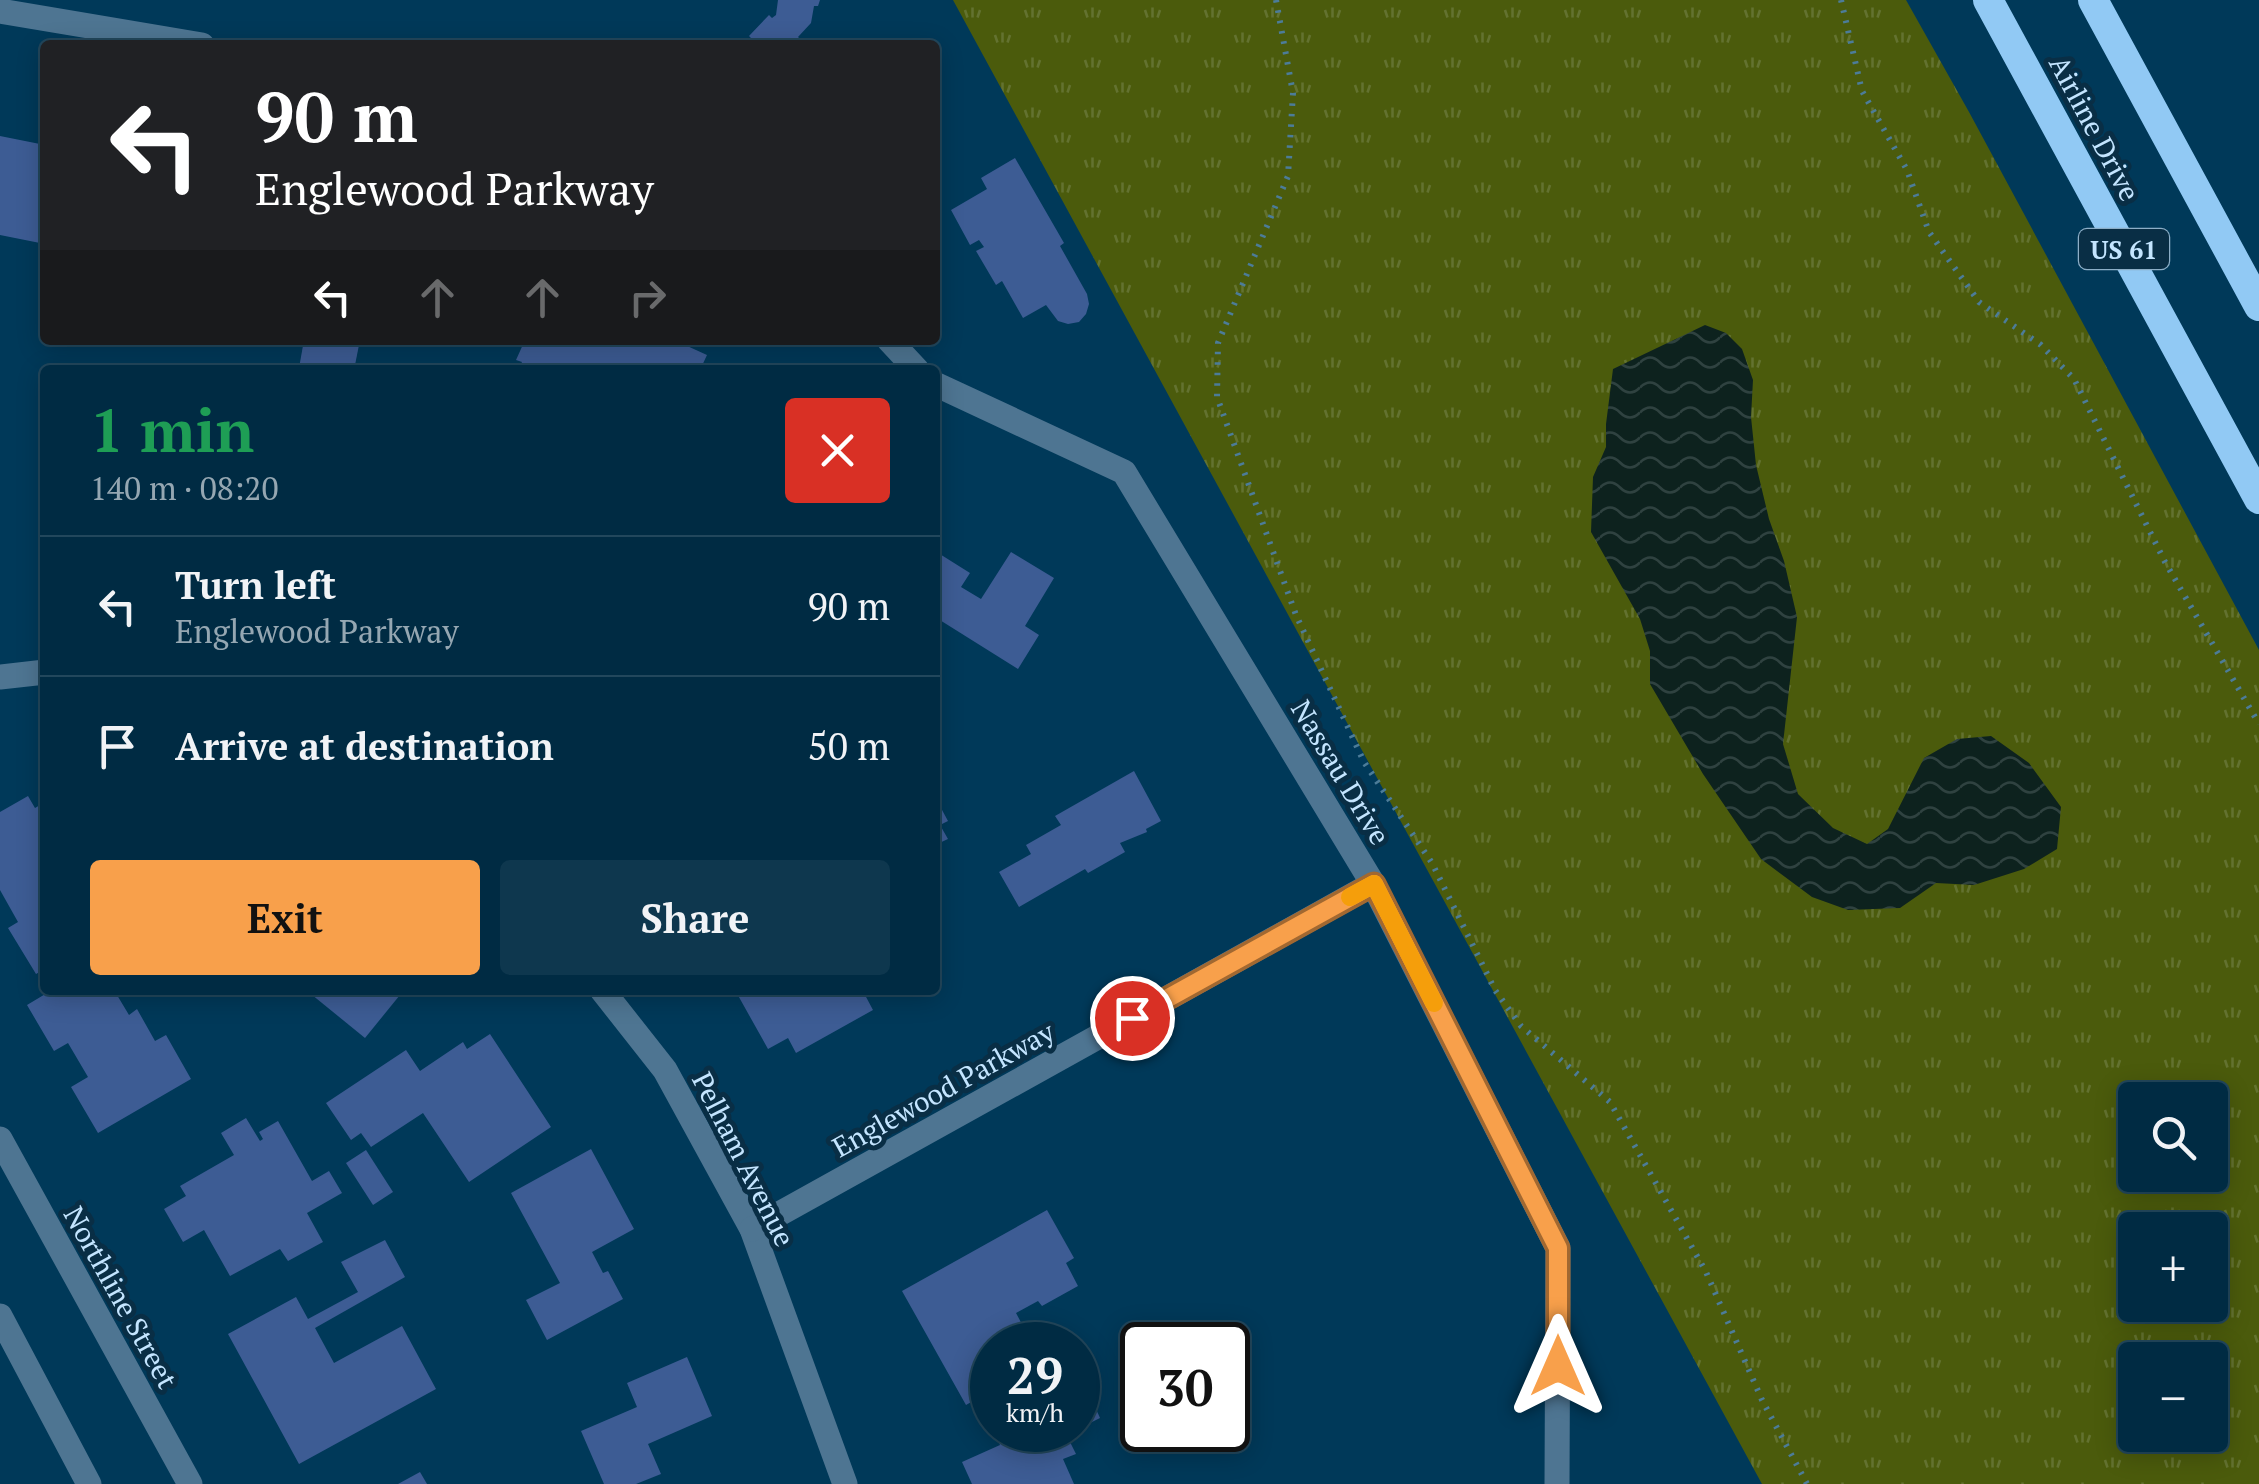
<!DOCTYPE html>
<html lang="en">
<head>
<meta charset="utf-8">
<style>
	body { margin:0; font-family:"PT Serif",serif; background:#0e374e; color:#f1f3f6; height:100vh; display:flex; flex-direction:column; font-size:38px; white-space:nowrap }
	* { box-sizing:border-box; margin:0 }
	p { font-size:32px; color:#95a7b2 }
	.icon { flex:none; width:55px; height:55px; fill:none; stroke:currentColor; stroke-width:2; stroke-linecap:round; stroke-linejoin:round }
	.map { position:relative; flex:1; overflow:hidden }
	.side { position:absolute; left:40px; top:365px; width:900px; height:630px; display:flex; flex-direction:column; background:#002b43; border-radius:10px; box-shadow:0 5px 25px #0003,0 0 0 2px #22475c }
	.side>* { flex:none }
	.top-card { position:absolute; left:40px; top:40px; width:900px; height:305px; border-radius:10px; box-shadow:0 5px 25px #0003,0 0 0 2px #22475c; background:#202124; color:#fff; overflow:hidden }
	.fabs { position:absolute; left:2118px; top:1082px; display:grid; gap:20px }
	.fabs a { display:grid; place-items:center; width:110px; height:110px; border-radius:10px; background:#002b43; box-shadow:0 5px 25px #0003,0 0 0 2px #22475c; font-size:50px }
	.speed { position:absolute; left:970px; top:1322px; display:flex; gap:20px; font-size:50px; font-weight:700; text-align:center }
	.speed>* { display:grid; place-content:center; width:130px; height:130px; border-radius:50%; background:#002b43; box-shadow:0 5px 25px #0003,0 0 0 2px #22475c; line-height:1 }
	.speed small { font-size:25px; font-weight:400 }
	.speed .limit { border:5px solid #111; border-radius:15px; background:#fff; color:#111 }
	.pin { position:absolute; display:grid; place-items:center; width:85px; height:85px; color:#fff; margin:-42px; border:5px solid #fff; border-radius:50%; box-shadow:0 2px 10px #0007 }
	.me { position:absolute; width:110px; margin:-55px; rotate:0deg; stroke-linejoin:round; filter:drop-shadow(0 0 8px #0008) }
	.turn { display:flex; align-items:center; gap:35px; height:210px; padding:0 50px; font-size:45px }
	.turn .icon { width:130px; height:130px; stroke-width:2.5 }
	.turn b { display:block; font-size:70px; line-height:85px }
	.lanes { display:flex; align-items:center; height:95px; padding:0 50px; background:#0003; justify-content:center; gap:50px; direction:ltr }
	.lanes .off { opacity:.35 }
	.round { display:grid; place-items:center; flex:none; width:105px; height:105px; border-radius:10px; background:#0e374e }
	.headline { display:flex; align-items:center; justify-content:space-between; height:170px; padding:0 50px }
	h1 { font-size:60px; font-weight:800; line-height:75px; color:#1e9e55 }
	.button { display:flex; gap:20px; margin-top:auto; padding:20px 50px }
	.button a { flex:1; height:115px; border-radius:10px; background:#f8a04b; color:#111; font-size:40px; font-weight:800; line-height:115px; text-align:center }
	.button a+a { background:#0e374e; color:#f1f3f6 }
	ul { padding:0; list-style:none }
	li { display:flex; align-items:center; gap:30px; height:140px; padding:0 50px; border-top:2px solid #22475c }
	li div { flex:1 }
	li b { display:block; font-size:38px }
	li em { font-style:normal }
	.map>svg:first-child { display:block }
	.grass { fill:url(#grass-tufts); fill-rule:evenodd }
	.water { fill:url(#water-waves) }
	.building { fill:#3d5c94 }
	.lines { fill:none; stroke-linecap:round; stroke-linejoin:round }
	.path { stroke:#4c7c99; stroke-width:6; stroke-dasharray:2.5 8; stroke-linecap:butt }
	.minor { stroke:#4e7592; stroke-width:25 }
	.highway { stroke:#91c9f4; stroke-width:30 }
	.route-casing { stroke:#a16831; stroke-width:25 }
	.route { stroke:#f8a04b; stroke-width:18 }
	.slow { stroke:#f59e0b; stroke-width:18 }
	.labels { text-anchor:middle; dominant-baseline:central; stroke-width:10; stroke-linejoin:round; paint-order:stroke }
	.shield { fill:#092e45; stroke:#8caec7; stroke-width:2.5 }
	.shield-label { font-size:25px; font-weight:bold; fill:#c4e5ff }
	.street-label { font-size:28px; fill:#c4e5ff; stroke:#092e45 }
</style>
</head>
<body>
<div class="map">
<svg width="2259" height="1484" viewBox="0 0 2259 1484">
	<defs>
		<pattern id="grass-tufts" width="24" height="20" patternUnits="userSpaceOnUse" patternTransform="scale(2.5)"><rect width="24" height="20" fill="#4b5b0c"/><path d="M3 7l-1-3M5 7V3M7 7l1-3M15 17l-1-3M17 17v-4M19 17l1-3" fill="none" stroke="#637230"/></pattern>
		<pattern id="water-waves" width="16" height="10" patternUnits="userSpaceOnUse" patternTransform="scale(2.5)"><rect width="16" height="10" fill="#0d221e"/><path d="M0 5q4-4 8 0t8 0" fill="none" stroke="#2f4240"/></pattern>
	</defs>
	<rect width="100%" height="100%" fill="#003959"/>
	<path class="grass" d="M 953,0 L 1906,0 L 1969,112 L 2259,650 L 2259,1484 L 1762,1484 ZM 2135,1100 L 2210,1100 L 2210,1175 L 2135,1175 ZM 2135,1230 L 2210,1230 L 2210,1305 L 2135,1305 ZM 2135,1360 L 2210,1360 L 2210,1435 L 2135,1435 Z"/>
	<polygon class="water" points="1705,325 1726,333 1742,349 1753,380 1751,417 1756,465 1769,519 1784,561 1797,617 1783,744 1798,794 1833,828 1867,844 1888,829 1924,758 1957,739 1991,736 2029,763 2061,807 2057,849 2024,869 1974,885 1936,883 1900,908 1848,910 1812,897 1761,859 1703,774 1650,684 1650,651 1640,619 1591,532 1593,477 1606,447 1606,424 1613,369"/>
	<g class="building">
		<polygon points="778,0 820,0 818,6 814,6 811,23 798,37 802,41 798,45 758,45 749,36 769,15 772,18 776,15"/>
		<polygon points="0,136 45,145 45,244 0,235"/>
		<polygon points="1015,158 1064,243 1060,246 1087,294 1089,304 1086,314 1079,322 1068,324 1058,321 1046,305 1023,318 1002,281 996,285 976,251 984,247 979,240 970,245 951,210 987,189 981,178"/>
		<polygon points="304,340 360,340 354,370 304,370 299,368"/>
		<polygon points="525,340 674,340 707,355 700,370 592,370 581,364 578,370 518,370 522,362 516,360"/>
		<polygon points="935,551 970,573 961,587 981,599 1011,552 1054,578 1025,626 1039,635 1018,669 935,617"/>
		<polygon points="1134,771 1161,821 1146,829 1147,832 1120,843 1125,852 1088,873 1085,869 1019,907 999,872 1031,854 1026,845 1061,825 1055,816"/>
		<polygon points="28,796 35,808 45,802 45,969 36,974 8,928 18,922 0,890 0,812"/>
		<polygon points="935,797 948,821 940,825 948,839 935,845"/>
		<polygon points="45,990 114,990 129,1015 137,1009 155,1041 166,1035 191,1079 98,1133 71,1087 88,1077 68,1043 54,1051 27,1005 47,993"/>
		<polygon points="306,990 404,990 365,1038"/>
		<polygon points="735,990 875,990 865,995 873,1010 796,1053 788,1038 768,1049"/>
		<polygon points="490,1034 551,1127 469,1182 423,1113 371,1147 361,1133 351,1140 326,1103 406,1050 420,1071 463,1042 467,1049"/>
		<polygon points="246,1118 260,1141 263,1139 259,1132 278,1121 312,1181 329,1171 342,1193 307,1213 323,1242 288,1261 280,1249 230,1276 204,1230 183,1242 164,1209 186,1196 180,1186 234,1155 221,1133"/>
		<polygon points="591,1149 634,1229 592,1252 603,1273 608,1271 623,1299 547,1340 526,1300 560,1283 511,1193"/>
		<polygon points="366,1150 393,1192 373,1205 346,1163"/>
		<polygon points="1047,1210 1074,1258 1066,1263 1078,1286 1042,1306 1038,1301 1016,1313 1024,1328 1010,1336 1015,1345 992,1345 992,1390 966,1405 902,1291"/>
		<polygon points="385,1240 405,1277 315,1328 334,1363 402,1326 436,1389 299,1464 228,1334 296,1297 308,1319 358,1292 341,1262"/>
		<polygon points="687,1357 712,1416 648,1444 661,1474 636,1484 604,1484 581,1431 637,1407 627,1383"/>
		<polygon points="1088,1391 1100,1418 1078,1429 1078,1395"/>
		<polygon points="993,1430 1074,1430 1066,1434 1076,1454 1063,1459 1074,1484 972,1484 962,1462 1000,1445"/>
		<polygon points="420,1472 427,1484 398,1484"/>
	</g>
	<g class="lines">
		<g class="path">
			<polyline points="1276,0 1293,93 1288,176 1218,343 1217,397 1296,615 1364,762 1432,863 1495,990 1521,1026 1610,1102 1706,1272 1762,1400 1807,1484"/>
			<polyline points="1841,0 1862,91 1907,170 1929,232 1979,302 2041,345 2074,379 2165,562 2259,724"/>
		</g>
		<g class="minor">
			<polyline points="0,11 202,45"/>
			<polyline points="889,340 917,370"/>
			<polyline points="935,384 1124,472 1373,884 1558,1248 1557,1484"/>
			<polyline points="0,677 45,672"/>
			<polyline points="602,990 665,1070 752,1229 845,1484"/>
			<polyline points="0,1139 190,1484"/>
			<polyline points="752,1229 1373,884"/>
			<polyline points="0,1316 89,1484"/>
		</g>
		<g class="highway">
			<polyline points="1988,0 2259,499"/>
			<polyline points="2093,0 2259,306"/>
		</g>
	</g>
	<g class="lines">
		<g class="route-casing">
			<polyline id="route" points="1132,1018 1374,884 1558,1248 1558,1366"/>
		</g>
		<use href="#route" class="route"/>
		<polyline class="slow" points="1350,897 1374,884 1434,1003"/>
	</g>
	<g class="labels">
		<rect class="shield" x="2079" y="229" width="90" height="40" rx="8"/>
		<g class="shield-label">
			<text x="2124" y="249">US 61</text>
		</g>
		<g class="street-label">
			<text transform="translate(2095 128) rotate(62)">Airline Drive</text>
			<text transform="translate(1341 772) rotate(59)">Nassau Drive</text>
			<text transform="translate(943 1089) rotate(-29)">Englewood Parkway</text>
			<text transform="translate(744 1159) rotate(63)">Pelham Avenue</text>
			<text transform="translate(121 1297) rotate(61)">Northline Street</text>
		</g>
	</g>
</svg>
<div class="fabs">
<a><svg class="icon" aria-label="search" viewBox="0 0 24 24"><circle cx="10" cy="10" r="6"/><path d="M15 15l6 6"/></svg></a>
<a>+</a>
<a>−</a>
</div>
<div class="speed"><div>29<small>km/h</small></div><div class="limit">30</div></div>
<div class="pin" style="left:1132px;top:1018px;background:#d93025"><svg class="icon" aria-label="arrive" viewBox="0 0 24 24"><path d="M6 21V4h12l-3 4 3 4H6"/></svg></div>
<svg class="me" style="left:1558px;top:1366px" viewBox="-20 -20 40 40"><path d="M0-17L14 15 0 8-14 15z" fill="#f8a04b" stroke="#fff" stroke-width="4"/></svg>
<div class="top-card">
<div class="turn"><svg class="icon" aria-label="left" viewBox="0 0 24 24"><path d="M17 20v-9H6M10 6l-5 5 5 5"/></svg><div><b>90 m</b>Englewood Parkway</div></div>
<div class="lanes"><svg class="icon" aria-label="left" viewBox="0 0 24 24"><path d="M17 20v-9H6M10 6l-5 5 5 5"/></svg><svg class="icon off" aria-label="ahead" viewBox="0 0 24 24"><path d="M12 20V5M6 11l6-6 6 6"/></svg><svg class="icon off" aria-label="ahead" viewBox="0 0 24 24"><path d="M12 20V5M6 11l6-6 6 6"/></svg><svg class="icon off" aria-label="right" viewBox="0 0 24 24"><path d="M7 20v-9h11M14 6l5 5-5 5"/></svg></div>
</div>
<section class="side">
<div class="headline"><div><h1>1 min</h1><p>140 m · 08:20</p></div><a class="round" style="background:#d93025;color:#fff"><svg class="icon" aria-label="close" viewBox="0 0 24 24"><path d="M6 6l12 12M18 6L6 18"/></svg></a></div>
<ul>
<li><svg class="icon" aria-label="left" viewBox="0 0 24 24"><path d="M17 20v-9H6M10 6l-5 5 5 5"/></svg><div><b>Turn left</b><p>Englewood Parkway</p></div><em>90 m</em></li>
<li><svg class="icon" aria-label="arrive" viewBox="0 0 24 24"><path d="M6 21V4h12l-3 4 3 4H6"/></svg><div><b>Arrive at destination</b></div><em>50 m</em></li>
</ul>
<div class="button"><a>Exit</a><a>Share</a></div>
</section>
</div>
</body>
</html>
